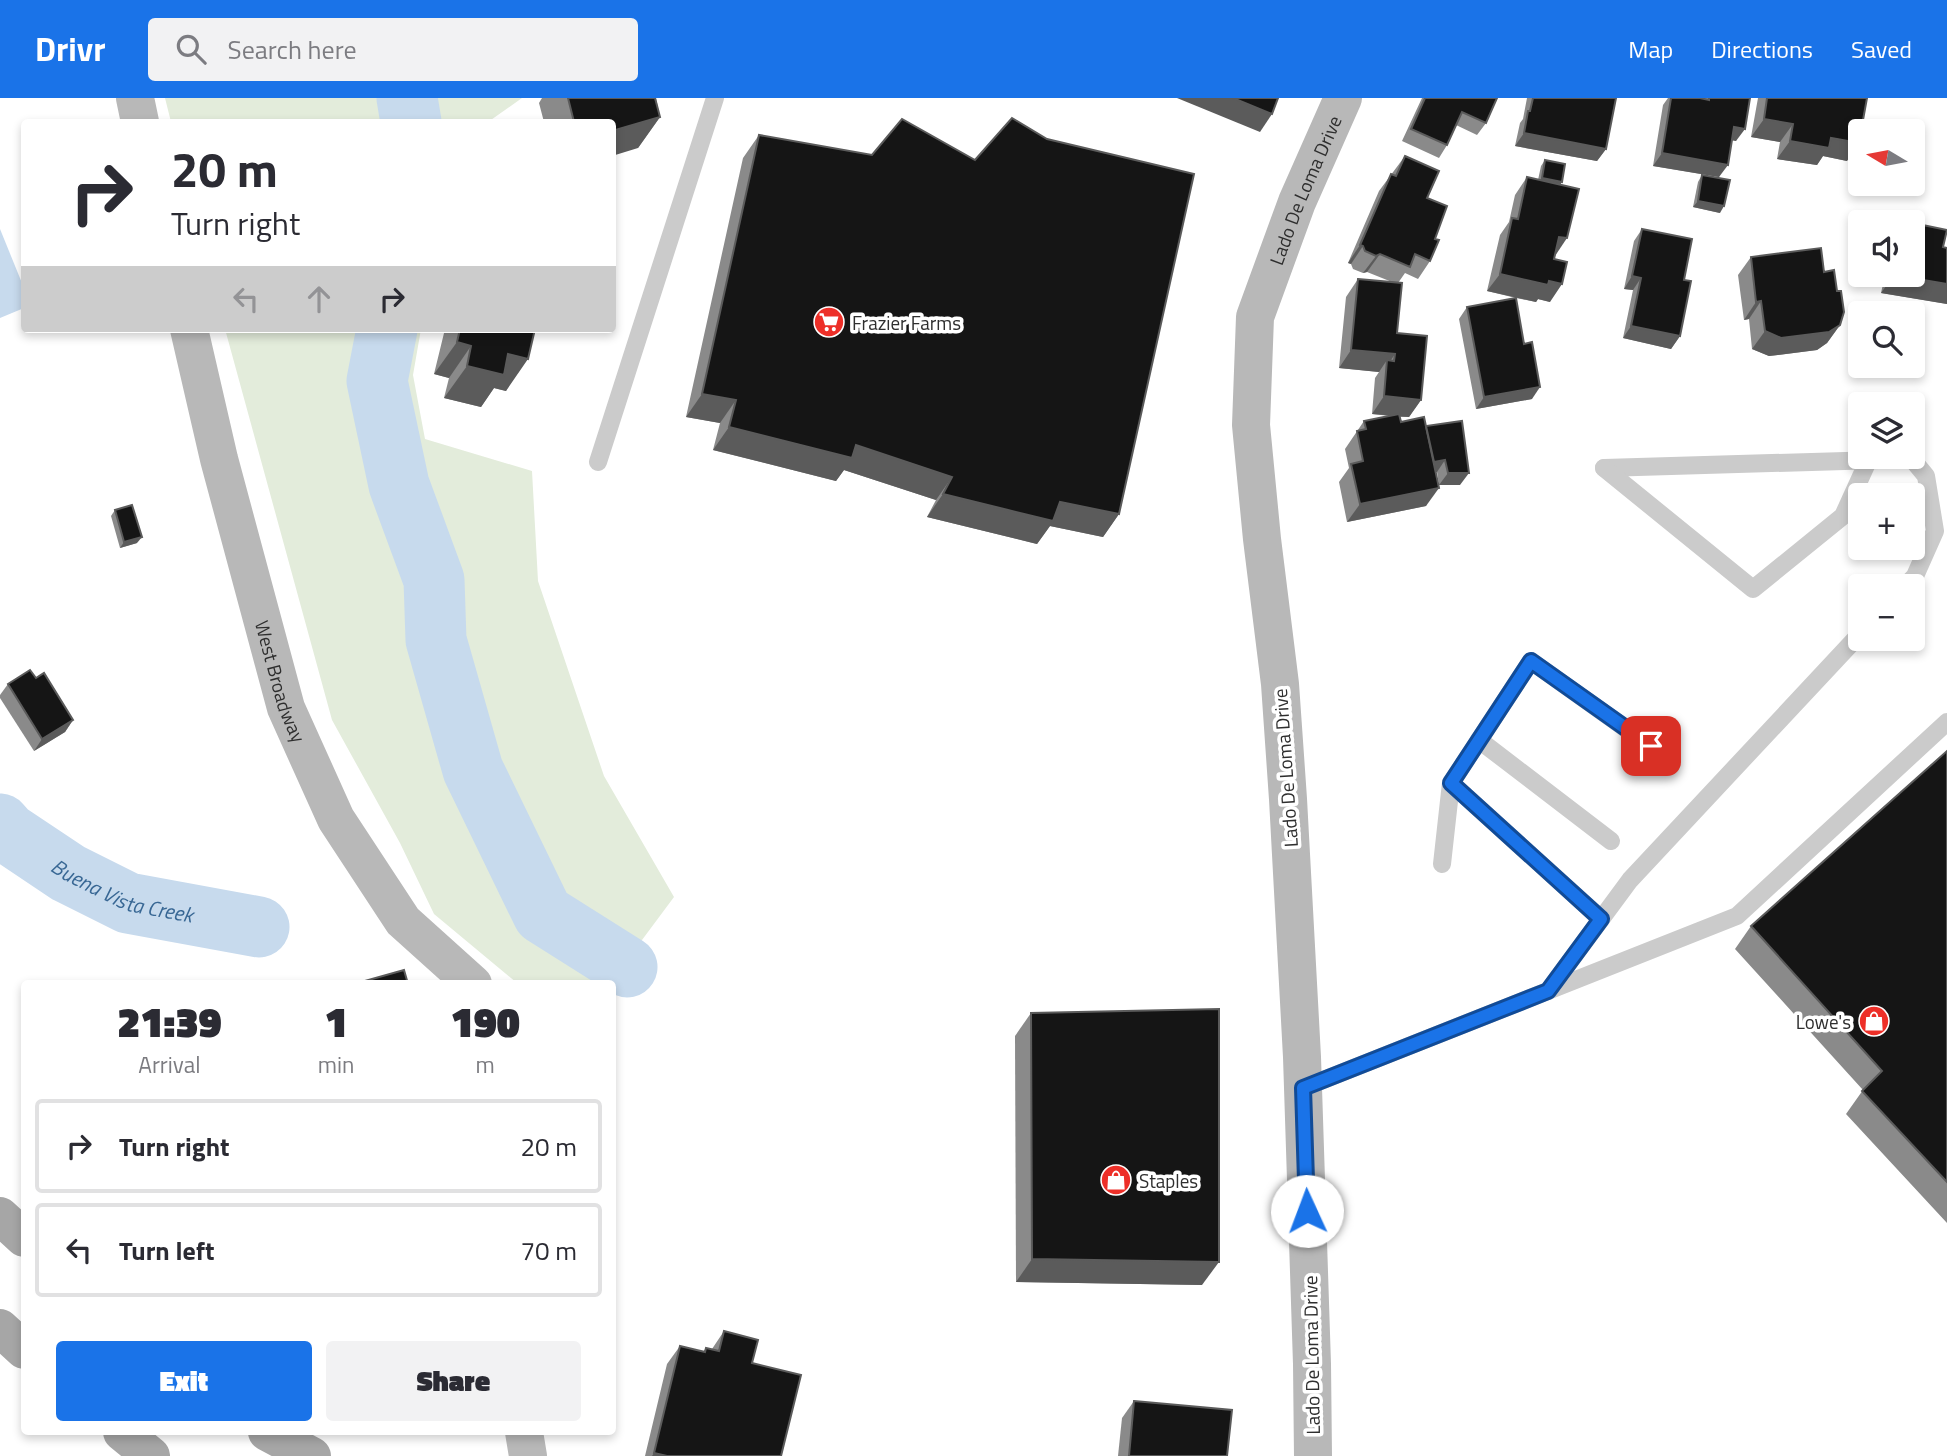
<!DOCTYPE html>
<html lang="en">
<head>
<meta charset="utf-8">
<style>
	body { margin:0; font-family:"Titillium Web",sans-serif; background:#f2f2f3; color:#2b2b33; height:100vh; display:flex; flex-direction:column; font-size:26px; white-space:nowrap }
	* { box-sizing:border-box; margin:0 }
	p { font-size:23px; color:#7c7c81 }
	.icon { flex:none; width:38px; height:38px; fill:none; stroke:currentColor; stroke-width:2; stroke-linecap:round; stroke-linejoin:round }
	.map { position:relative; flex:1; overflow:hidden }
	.sheet { position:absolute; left:21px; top:882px; width:595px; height:455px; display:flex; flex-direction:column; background:#fff; border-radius:7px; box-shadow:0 4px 10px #0003 }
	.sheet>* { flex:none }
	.top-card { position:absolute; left:21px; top:21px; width:595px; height:214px; border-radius:7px; box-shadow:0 4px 10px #0003; background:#fff; color:#2b2b33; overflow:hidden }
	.needle { width:46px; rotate:280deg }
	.tools { position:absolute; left:1848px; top:21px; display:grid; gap:14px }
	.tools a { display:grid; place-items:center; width:77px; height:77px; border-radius:7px; background:#fff; box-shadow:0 4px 10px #0003; font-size:35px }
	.pin { position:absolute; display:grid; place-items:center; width:60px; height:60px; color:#fff; margin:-30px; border-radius:14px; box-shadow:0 4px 10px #0006 }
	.me { position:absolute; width:77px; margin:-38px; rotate:358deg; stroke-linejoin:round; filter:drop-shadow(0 0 5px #0008) }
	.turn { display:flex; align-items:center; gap:24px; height:147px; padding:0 35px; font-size:32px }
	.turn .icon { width:91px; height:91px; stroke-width:2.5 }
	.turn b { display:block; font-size:49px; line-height:60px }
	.lanes { display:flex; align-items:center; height:66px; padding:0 35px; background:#0003; justify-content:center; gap:35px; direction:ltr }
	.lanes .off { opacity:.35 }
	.eta { display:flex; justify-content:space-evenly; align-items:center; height:119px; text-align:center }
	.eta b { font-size:42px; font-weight:800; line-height:49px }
	.action { display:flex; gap:14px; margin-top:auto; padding:14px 35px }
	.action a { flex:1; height:80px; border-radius:7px; background:#1a73e8; color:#fff; font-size:28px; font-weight:800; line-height:80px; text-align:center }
	.action a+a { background:#f2f2f3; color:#2b2b33 }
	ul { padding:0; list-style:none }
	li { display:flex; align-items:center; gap:21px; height:94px; margin:0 14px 10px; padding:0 21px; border:4px solid #e1e1e2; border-radius:7px }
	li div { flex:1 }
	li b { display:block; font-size:26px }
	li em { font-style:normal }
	header { display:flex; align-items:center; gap:42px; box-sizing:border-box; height:98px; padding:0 35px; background:#1a73e8; color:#fff }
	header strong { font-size:33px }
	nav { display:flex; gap:38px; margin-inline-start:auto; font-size:24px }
	.search { width:490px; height:63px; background:#f2f2f3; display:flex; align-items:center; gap:18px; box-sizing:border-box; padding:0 24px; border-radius:7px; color:#7c7c81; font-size:26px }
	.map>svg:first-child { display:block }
	.green { fill:#e3ecdb }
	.water { fill:#c7daed }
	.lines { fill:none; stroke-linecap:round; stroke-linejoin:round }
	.river { stroke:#c7daed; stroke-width:61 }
	.lane { stroke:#cbcbcb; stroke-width:18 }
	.secondary { stroke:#b8b8b8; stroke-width:38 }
	.primary { stroke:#a6a6a6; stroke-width:38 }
	.wall { fill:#8a8a8a }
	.shaded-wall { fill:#5b5b5b }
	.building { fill:#151515; stroke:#5b5b5b; stroke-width:2 }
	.route-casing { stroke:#114b97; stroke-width:18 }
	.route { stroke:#1a73e8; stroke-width:12 }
	.labels { text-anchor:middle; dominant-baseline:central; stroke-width:7; stroke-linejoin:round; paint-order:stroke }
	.street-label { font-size:19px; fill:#2e2e2e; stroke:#fff }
	.poi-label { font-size:19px; fill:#2e2e2e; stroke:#fff; text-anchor:start }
	.water-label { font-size:21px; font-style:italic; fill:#386794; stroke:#fff }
</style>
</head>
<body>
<header>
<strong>Drivr</strong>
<div class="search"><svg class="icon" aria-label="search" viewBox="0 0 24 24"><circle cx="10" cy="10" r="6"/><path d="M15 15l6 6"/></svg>Search here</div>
<nav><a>Map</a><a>Directions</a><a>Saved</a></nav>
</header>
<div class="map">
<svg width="1947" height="1358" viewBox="0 0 1947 1358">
	<rect width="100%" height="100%" fill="#fff"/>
	<g class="green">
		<polygon points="165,0 522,0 488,24 171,24"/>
		<polygon points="225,231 421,231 413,277 425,341 532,373 538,483 604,678 674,799 610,885 517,885 434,816 400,745 332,622"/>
	</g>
	<polygon class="water" points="0,131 24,190 24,210 0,220"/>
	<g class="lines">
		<g class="river">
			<polyline points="407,0 411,24"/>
			<polyline points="387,231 377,283 399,387 434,482 436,542 473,672 543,816 627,869"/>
			<path id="s1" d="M 0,726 L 8,735 L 68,775 L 128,805 L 259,829"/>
		</g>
		<g class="lane">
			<polyline points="598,364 715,0"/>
			<polyline points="1604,370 1912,361 1926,378 1935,433 1915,478 1905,488"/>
			<polyline points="1604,370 1753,491 1843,418 1868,363"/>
			<polyline points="1479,642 1611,743"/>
			<polyline points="1451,685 1601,821"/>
			<polyline points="1442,766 1451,685 1531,563 1670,662"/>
			<polyline points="1548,893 1630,782 1860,536"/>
			<polyline points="1303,990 1737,818 1947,624"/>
		</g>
		<g class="secondary">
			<polyline points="135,0 140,24"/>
			<path id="s2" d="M 189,231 L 219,361 L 286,610 L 336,721 L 403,823 L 473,886"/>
			<polyline points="524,1334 528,1358"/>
			<path id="s3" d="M 1313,1358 L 1312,1266 L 1302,959 L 1288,701 L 1280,586 L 1262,441 L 1251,327 L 1255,219 L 1297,104 L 1343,0"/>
		</g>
		<g class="primary">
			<polyline points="0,1118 24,1140"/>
			<polyline points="0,1230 24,1252"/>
			<polyline points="122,1334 151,1358"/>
			<polyline points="267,1334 312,1358"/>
		</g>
	</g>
	<g class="wall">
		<polygon points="542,0 656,0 660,19 638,50 612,24 544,24 539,5"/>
		<polygon points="1422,0 1497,0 1486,25 1477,37 1456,27 1447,47 1439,60 1402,43"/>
		<polygon points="1527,0 1616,0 1606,51 1597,63 1515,48 1520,25 1523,21"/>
		<polygon points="1668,0 1750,0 1736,43 1732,42 1719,79 1653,68 1663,7"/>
		<polygon points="1758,0 1867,0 1847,63 1823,58 1817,67 1777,61 1780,44 1751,39"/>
		<polygon points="759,37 1119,416 1103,439 1050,428 1037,446 927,419 936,402 844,372 836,383 713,352 720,325 686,319 743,60"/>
		<polygon points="1405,58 1427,100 1435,141 1430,163 1418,181 1405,175 1398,185 1397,235 1421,302 1409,319 1400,319 1401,324 1426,328 1460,387 1439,387 1437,374 1436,375 1426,408 1347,424 1339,384 1349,370 1345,351 1364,323 1390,318 1372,316 1375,280 1379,274 1339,270 1346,199 1358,181 1392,184 1367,174 1363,175 1353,171 1351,166 1348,165 1379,93"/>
		<polygon points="1545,62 1560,87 1555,158 1550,204 1538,201 1536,204 1516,200 1532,301 1476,311 1459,221 1467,209 1516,200 1487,193 1500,137 1509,124 1515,97 1527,79 1538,82 1541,68"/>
		<polygon points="1702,77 1720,115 1693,109 1698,84"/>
		<polygon points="1913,125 1947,132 1943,149 1947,150 1947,206 1881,195 1885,177 1913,177"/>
		<polygon points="24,127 24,138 21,131"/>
		<polygon points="1642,131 1684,182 1680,238 1671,251 1623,240 1633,192 1624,191 1634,143"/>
		<polygon points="1860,138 1872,182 1850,186 1857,143"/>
		<polygon points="1751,159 1824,174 1840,227 1827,245 1817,252 1769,258 1752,251 1749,221 1744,222 1738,177"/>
		<polygon points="445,231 535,231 506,293 494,290 481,309 444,300 449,280 434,276"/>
		<polygon points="115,412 137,445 120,450 111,418"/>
		<polygon points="36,580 73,622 65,634 34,653 0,600 0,597 8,586"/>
		<polygon points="1947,653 1947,1125 1846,1016 1863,992 1735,851 1751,828"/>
		<polygon points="1031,915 1202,1187 1016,1184 1015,938"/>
		<polygon points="724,1233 752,1265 781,1358 645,1358 667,1266 680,1248 703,1254 706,1250 712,1251"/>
		<polygon points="1134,1303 1227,1358 1118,1358 1122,1320"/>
	</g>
	<g class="shaded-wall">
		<polygon points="1177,0 1233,0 1272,16 1260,34"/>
		<polygon points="660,19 638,50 612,58 612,33"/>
		<polygon points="1764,21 1793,26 1780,44 1751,39"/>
		<polygon points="1734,29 1745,31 1736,43 1726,41"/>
		<polygon points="1524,35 1606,51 1597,63 1515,48"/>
		<polygon points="1831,40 1859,45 1847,63 1823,58 1817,67 1777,61 1790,43"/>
		<polygon points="1662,55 1728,67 1719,79 1653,68"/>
		<polygon points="1542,80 1562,84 1558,90 1538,86"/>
		<polygon points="1698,103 1724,108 1720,115 1693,109"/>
		<polygon points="1559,139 1567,140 1555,158"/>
		<polygon points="1360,147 1363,148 1351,166 1348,165"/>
		<polygon points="1380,156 1367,174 1363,175 1376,158"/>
		<polygon points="1500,176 1549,183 1562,186 1550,204 1538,201 1536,204 1487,193"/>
		<polygon points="1872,177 1876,177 1872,182 1850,186 1854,179"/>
		<polygon points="1894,177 1947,186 1947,206 1881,195"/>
		<polygon points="1632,178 1641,180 1633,192 1624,191"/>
		<polygon points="1761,203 1749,221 1744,222 1756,204"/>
		<polygon points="1840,227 1827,245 1817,252 1769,258 1752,251 1765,233"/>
		<polygon points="1631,228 1680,238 1671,251 1623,240"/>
		<polygon points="457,244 471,248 449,280 434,276"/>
		<polygon points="1351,252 1395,256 1387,268 1387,262 1379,274 1339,270"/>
		<polygon points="508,256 528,261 506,293 494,290 481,309 444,300 467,268"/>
		<polygon points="1540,289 1532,301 1476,311 1484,299"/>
		<polygon points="702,296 736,302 720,325 686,319"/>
		<polygon points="1384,298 1421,302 1409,319 1372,316"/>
		<polygon points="729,329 856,347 952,379 936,402 844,372 836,383 713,352"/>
		<polygon points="1445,362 1437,374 1422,376 1431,364"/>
		<polygon points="1448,375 1469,375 1460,387 1439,387"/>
		<polygon points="1439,390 1426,408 1347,424 1360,406"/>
		<polygon points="943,396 1060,404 1119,416 1103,439 1050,428 1037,446 927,419"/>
		<polygon points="142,439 137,445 120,450 124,444"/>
		<polygon points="73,622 65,634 34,653 42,641"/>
		<polygon points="1032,1161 1219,1164 1202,1187 1016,1184"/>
		<polygon points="654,1355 667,1358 652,1358"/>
	</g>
	<g class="building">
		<polygon points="568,0 655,0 660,19 612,33 612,24 574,24"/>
		<polygon points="1233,0 1278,0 1272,16"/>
		<polygon points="1425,0 1497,0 1486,25 1462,14 1447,47 1411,31"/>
		<polygon points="1533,0 1616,0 1606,51 1524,35 1528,13 1530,13"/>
		<polygon points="1671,0 1700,0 1709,2 1709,0 1750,0 1745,31 1734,29 1728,67 1662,55"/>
		<polygon points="1767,0 1867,0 1861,33 1860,33 1859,45 1831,40 1829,50 1790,43 1793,26 1764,21"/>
		<polygon points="1012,20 1047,41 1194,76 1119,416 1060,404 1053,423 943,396 952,379 856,347 852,360 729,329 736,302 702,296 759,37 872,57 902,21 975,62"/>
		<polygon points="1405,58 1439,73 1427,100 1447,108 1435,141 1439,142 1430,163 1415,156 1410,169 1380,156 1376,158 1365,153 1363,148 1360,147 1391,76 1396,78"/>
		<polygon points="1545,62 1565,66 1562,84 1542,80"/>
		<polygon points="1702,77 1730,82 1724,108 1698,103"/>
		<polygon points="1527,79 1579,91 1567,140 1559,139 1554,161 1567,164 1562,186 1549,183 1548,187 1500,176 1512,120 1518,121"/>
		<polygon points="1913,125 1947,132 1943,149 1947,150 1947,186 1894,177 1913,177"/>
		<polygon points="1642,131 1692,141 1684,182 1691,183 1680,238 1631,228 1641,180 1632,178"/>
		<polygon points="1860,141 1860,177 1872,177 1854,179"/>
		<polygon points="1821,150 1824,174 1834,172 1837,193 1841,193 1844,214 1840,227 1829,234 1781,240 1765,233 1761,203 1756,204 1751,159"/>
		<polygon points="1358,181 1402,185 1397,235 1427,238 1421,302 1384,298 1387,262 1394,263 1395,256 1351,252"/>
		<polygon points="1516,200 1524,246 1532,244 1540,289 1484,299 1467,209"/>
		<polygon points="460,231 535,231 528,261 508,256 504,277 467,268 471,248 457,244"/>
		<polygon points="1399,316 1401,324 1424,319 1439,390 1360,406 1351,366 1363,363 1357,333 1366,331 1364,323"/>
		<polygon points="1462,323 1469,375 1448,375 1445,362 1434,364 1426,328"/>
		<polygon points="132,407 142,439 124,444 115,412"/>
		<polygon points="30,572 36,580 44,575 73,622 42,641 8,586"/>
		<polygon points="1947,653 1947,1084 1862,993 1882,973 1751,828"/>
		<polygon points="404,872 408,886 366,886 365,883"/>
		<polygon points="1219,911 1219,1164 1032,1161 1031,915"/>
		<polygon points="724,1233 758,1242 752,1265 801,1277 781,1358 667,1358 654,1355 680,1248 705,1254 706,1250 719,1253"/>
		<polygon points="1134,1303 1232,1312 1227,1358 1129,1358"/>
	</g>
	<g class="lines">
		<g class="route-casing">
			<polyline id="route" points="1307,1113 1303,990 1548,893 1601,821 1451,685 1531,563 1651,648"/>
		</g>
		<use href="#route" class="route"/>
	</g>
	<defs>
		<g id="supermarket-disc" transform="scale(1.575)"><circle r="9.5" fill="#ed2f28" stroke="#fff"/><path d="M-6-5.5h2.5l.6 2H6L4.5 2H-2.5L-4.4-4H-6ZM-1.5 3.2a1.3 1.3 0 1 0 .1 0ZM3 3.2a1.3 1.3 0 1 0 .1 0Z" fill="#fff"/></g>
		<g id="shop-disc" transform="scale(1.575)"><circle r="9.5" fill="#ed2f28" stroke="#fff"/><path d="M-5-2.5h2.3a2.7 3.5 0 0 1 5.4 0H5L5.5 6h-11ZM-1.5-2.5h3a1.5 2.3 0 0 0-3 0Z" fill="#fff"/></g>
	</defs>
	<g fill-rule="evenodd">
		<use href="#supermarket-disc" x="829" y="224"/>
		<use href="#shop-disc" x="1874" y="923"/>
		<use href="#shop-disc" x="1116" y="1082"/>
	</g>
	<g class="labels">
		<g class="street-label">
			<text stroke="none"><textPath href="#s3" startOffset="1278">Lado De Loma Drive</textPath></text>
			<text stroke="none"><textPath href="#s2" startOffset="364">West Broadway</textPath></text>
			<text transform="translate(1285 670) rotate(-94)">Lado De Loma Drive</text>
			<text transform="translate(1311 1257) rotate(-91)">Lado De Loma Drive</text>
		</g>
		<g class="poi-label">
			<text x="852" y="224">Frazier Farms</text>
			<text x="1851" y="923" text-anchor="end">Lowe's</text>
			<text x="1139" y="1082">Staples</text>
		</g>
		<g class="water-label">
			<text stroke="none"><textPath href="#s1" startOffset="142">Buena Vista Creek</textPath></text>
		</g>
	</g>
</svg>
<div class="tools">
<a><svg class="needle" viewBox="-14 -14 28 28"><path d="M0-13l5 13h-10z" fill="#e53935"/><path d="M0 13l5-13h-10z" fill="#7c7c81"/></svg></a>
<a><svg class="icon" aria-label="sound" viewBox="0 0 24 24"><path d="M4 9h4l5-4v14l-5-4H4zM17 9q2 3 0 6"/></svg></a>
<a><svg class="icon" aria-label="search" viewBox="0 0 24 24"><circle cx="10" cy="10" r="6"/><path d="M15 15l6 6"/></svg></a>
<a><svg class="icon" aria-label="layers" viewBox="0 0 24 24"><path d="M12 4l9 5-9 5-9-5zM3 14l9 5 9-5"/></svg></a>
<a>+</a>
<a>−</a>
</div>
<div class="pin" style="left:1651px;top:648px;background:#d93025"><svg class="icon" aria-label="arrive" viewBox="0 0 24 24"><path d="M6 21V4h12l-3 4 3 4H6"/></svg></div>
<svg class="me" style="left:1307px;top:1113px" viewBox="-20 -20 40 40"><circle r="19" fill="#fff"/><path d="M0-13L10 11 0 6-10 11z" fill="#1a73e8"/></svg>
<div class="top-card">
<div class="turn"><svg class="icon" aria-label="right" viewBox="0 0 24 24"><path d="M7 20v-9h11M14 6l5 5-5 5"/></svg><div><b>20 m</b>Turn right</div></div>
<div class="lanes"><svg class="icon off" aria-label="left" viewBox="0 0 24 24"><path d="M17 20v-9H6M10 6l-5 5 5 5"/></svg><svg class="icon off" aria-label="ahead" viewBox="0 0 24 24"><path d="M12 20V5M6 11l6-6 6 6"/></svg><svg class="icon" aria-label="right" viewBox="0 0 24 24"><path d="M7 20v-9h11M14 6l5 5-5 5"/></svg></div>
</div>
<section class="sheet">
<div class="eta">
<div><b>21:39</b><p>Arrival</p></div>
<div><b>1</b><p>min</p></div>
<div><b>190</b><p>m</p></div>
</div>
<ul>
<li><svg class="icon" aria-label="right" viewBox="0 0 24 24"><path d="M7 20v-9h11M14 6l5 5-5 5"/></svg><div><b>Turn right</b></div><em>20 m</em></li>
<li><svg class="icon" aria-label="left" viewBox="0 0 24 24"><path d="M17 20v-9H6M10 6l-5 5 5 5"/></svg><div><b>Turn left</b></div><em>70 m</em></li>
</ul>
<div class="action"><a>Exit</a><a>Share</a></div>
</section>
</div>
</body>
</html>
